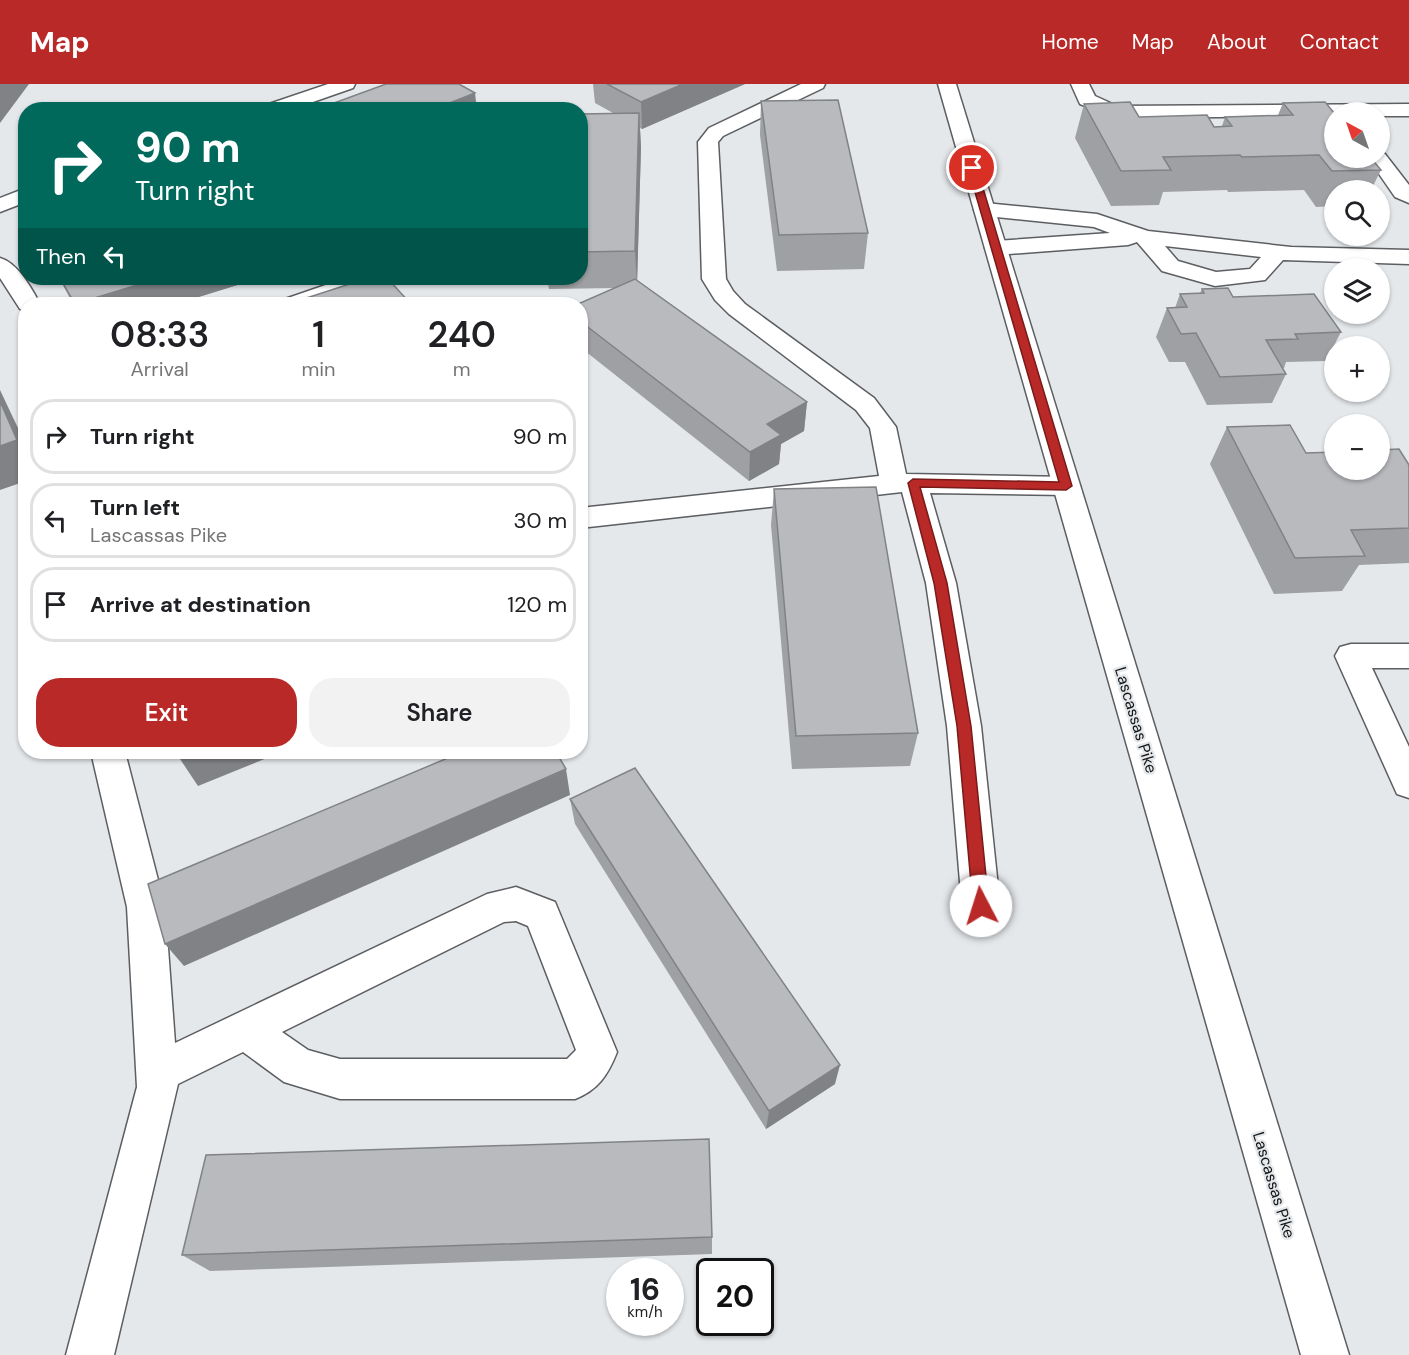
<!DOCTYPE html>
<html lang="en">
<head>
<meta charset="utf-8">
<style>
	body { margin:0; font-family:"DM Sans",sans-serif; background:#f2f2f2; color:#202124; height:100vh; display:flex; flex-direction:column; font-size:22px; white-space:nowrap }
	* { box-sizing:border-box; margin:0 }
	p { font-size:20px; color:#757577 }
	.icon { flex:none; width:33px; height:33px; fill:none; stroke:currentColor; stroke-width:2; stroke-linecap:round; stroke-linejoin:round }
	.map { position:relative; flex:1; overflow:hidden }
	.side { position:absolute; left:18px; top:213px; width:570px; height:462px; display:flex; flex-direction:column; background:#fff; border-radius:24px; box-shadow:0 2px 4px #0004 }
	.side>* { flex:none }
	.top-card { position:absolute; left:18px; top:18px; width:570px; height:183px; border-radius:24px; box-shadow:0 2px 4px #0004; background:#00695c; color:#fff; overflow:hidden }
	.needle { width:39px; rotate:320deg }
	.controls { position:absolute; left:1324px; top:18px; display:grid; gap:12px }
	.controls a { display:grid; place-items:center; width:66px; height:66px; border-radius:50%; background:#fff; box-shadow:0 2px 4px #0004; font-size:30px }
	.speed { position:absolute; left:606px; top:1174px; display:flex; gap:12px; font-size:30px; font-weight:700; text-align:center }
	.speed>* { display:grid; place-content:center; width:78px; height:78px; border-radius:50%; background:#fff; box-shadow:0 2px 4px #0004; line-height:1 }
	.speed small { font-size:15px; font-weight:400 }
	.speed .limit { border:3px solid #111; border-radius:9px; background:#fff; color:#111 }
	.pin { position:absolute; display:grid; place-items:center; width:51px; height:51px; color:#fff; margin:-26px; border:3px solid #fff; border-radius:50%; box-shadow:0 2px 6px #0007 }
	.me { position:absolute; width:66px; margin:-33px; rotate:355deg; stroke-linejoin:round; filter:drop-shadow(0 0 4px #0008) }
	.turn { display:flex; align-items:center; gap:21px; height:126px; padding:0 18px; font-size:27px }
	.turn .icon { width:78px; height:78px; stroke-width:2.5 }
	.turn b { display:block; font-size:42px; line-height:51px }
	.then { display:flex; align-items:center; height:57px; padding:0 18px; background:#0003; gap:12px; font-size:22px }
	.eta { display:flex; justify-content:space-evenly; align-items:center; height:102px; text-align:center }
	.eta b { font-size:36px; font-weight:600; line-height:42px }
	.action { display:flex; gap:12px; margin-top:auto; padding:12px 18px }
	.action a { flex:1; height:69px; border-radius:24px; background:#b82927; color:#fff; font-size:24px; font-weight:600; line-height:69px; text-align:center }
	.action a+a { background:#f2f2f2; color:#202124 }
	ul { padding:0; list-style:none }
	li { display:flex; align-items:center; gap:18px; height:75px; margin:0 12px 9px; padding:0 6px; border:3px solid #e0e0e0; border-radius:24px }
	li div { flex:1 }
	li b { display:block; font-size:22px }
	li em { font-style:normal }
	header { display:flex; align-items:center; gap:36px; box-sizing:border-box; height:84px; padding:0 30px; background:#b82927; color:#fff }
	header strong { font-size:28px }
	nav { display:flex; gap:33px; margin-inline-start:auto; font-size:21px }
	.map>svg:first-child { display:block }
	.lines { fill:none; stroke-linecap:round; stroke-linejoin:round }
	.minor-casing { stroke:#5c5e61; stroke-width:3 }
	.major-casing { stroke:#5c5e61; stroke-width:3 }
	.minor { fill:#fff; fill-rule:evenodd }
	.major { fill:#fff; fill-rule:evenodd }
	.wall { fill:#9ea0a3 }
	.shaded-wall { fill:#818285 }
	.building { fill:#b8babe; stroke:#818285; stroke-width:1.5 }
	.route { fill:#b82927; stroke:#781b19; stroke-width:1.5 }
	.labels { text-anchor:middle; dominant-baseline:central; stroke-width:4.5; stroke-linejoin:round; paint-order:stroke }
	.street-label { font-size:16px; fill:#141516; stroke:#e5e8eb }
</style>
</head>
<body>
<header>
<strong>Map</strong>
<nav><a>Home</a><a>Map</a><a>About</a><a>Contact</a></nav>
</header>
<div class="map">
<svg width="1409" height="1271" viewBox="0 0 1409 1271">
	<rect width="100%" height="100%" fill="#e5e8eb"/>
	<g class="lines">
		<g class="minor-casing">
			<g id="minor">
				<polygon points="328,0 355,0 353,4 290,26 261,26 263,22"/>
				<polygon points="801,0 825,0 823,4 723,52 718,58 726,195 733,207 745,220 874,314 896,343 906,390 1066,393 1076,395 1080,402 1076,409 1066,411 930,409 956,499 981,642 1000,822 994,834 981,839 968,834 962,822 947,642 926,499 902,408 580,444 580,424 879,392 870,344 856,326 729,230 715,216 702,195 698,58 709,44"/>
				<polygon points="1071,0 1089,0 1095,12 1117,22 1409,20 1409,32 1380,32 1380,28 1335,28 1335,32 1114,34 1080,20"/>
				<polygon points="1380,68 1385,70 1409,101 1409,119 1395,113 1368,74 1380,74"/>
				<polygon points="26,104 26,118 0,128 0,114"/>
				<path d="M 985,119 L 1097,130 L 1148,147 L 1291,163 L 1409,166 L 1409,180 L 1283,176 L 1265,196 L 1215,202 L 1162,187 L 1137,158 L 1128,161 L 996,171 L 988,169 L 985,164 L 988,159 L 996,157 L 1110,149 L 1094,143 L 977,131 L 974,126 L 977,121 ZM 1165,162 L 1261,173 L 1250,185 L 1216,188 L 1178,177 Z"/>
				<path d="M 0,174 C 18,179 32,205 40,220 L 26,220 L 26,227 L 20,225 L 0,194 Z"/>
				<polygon points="346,194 376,195 372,200 314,220 281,220 285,215"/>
				<polygon points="1351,560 1409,560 1409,584 1372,584 1409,663 1409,714 1397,710 1335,572 1340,563"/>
				<path d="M 91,668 L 125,668 L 165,823 L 175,959 L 487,810 L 516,803 L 555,818 L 617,968 C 608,991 598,1006 575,1015 L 340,1015 L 284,998 L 243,968 L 178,1000 L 114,1271 L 66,1271 L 137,1003 L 127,823 ZM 516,837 L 528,842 L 576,966 L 567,975 L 340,975 L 308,966 L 282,948 L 504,838 Z"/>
			</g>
		</g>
		<g class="major-casing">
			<polygon id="major" points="938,0 956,0 1349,1271 1301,1271"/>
		</g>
		<use href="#minor" class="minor"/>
		<use href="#major" class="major"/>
	</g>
	<g class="wall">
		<polygon points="593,0 745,0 642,45 640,44 641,63 637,196 807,318 804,347 781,360 779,380 749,397 580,263 580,220 616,204 549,205 547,194 580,194 580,30 613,29 595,19"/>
		<polygon points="761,17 868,149 864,185 777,187 760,51"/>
		<polygon points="1283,19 1381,86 1371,106 1335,106 1335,122 1316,123 1304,106 1228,108 1227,106 1163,108 1159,121 1111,122 1075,54 1084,20 1139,33 1214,43 1222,42 1225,33 1278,31"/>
		<polygon points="59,194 260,194 176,220 73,220"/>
		<polygon points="1202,205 1233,213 1341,248 1326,277 1286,278 1284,284 1282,284 1286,290 1272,319 1207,321 1185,278 1169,278 1156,253 1167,224 1175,224 1180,210 1200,209"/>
		<polygon points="1227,343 1306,369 1409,381 1409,479 1359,481 1342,507 1274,510 1210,380"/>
		<polygon points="774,405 918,649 910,682 792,685 771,441"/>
		<polygon points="570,715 835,1000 766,1045 575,740"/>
		<polygon points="712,1153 712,1170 210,1187 182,1171"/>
	</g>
	<g class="shaded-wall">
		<polygon points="0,0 29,0 0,39"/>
		<polygon points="683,0 745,0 642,45 641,18"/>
		<polygon points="475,9 477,26 432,26"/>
		<polygon points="639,29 641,63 637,203 635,167"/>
		<polygon points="160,194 260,194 176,220 75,220"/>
		<polygon points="0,306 26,361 26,397 0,406"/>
		<polygon points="807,318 804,347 781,360 779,380 749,397 750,368 767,340"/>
		<polygon points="181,668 282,668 198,702 176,669"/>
		<polygon points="566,685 570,711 184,882 165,860"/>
		<polygon points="840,981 835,1000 766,1045 769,1027"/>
	</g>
	<g class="building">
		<polygon points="386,0 459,0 475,9 432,26 315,26"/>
		<polygon points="607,0 683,0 641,18"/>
		<polygon points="838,16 868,149 779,151 761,17"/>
		<polygon points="1130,18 1139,33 1207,31 1214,43 1232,42 1225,33 1293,31 1283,19 1325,18 1335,30 1335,74 1371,74 1381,86 1332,87 1319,71 1242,73 1240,71 1163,73 1171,86 1121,87 1084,20"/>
		<polygon points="639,29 635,167 580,168 580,30"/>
		<polygon points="60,194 160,194 75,220"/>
		<polygon points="368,194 387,194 411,220 288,220"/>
		<polygon points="635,195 807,318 767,340 781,351 750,368 580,237 580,220 578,220"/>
		<polygon points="1228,204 1233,213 1314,210 1341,248 1295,250 1298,255 1266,256 1286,290 1220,293 1196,249 1181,250 1167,224 1187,223 1180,210 1204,209 1202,205"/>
		<polygon points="0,317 17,356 0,362"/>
		<polygon points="1290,341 1306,369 1335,368 1335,386 1380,386 1380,366 1399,365 1409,381 1409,444 1351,446 1365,472 1295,474 1227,343"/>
		<polygon points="876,403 918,649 796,652 774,405"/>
		<polygon points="462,668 556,668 566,685 165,860 148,800"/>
		<polygon points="635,684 840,981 769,1027 570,715"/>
		<polygon points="709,1055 712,1153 182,1171 206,1071"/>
	</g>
	<polygon class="route" points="972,81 977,84 1072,402 1066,406 920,403 947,499 971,642 989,822 986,827 981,829 976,827 973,822 957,642 934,499 908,399 913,395 1059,398 968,84"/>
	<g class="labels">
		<g class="street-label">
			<text transform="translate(1136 636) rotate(73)">Lascassas Pike</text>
			<text transform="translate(1274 1101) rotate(73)">Lascassas Pike</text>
		</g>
	</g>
</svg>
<div class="controls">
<a><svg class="needle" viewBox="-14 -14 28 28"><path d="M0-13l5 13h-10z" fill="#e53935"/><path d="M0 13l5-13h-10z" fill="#757577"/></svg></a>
<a><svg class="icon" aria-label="search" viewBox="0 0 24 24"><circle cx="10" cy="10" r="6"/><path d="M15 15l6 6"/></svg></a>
<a><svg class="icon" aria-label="layers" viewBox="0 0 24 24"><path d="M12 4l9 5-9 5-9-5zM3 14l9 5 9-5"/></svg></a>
<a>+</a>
<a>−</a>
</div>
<div class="speed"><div>16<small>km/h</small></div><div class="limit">20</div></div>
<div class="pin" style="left:972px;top:84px;background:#d93025"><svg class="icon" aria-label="arrive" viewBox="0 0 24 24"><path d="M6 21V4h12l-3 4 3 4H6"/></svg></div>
<svg class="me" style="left:981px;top:822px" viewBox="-20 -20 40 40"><circle r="19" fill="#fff"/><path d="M0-13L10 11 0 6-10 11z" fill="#b82927"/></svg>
<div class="top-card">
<div class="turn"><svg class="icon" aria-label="right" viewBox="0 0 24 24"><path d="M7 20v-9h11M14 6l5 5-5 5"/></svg><div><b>90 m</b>Turn right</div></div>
<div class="then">Then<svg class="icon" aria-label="left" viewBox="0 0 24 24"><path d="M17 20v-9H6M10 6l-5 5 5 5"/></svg></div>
</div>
<section class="side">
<div class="eta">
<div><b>08:33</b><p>Arrival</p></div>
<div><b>1</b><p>min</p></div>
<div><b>240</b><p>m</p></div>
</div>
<ul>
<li><svg class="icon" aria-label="right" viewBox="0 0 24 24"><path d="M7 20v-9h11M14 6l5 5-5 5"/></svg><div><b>Turn right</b></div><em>90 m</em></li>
<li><svg class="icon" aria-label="left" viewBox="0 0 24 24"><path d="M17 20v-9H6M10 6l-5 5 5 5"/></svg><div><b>Turn left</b><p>Lascassas Pike</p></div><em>30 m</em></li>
<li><svg class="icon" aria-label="arrive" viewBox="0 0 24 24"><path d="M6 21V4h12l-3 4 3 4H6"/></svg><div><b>Arrive at destination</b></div><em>120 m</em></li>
</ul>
<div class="action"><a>Exit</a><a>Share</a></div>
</section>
</div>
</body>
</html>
